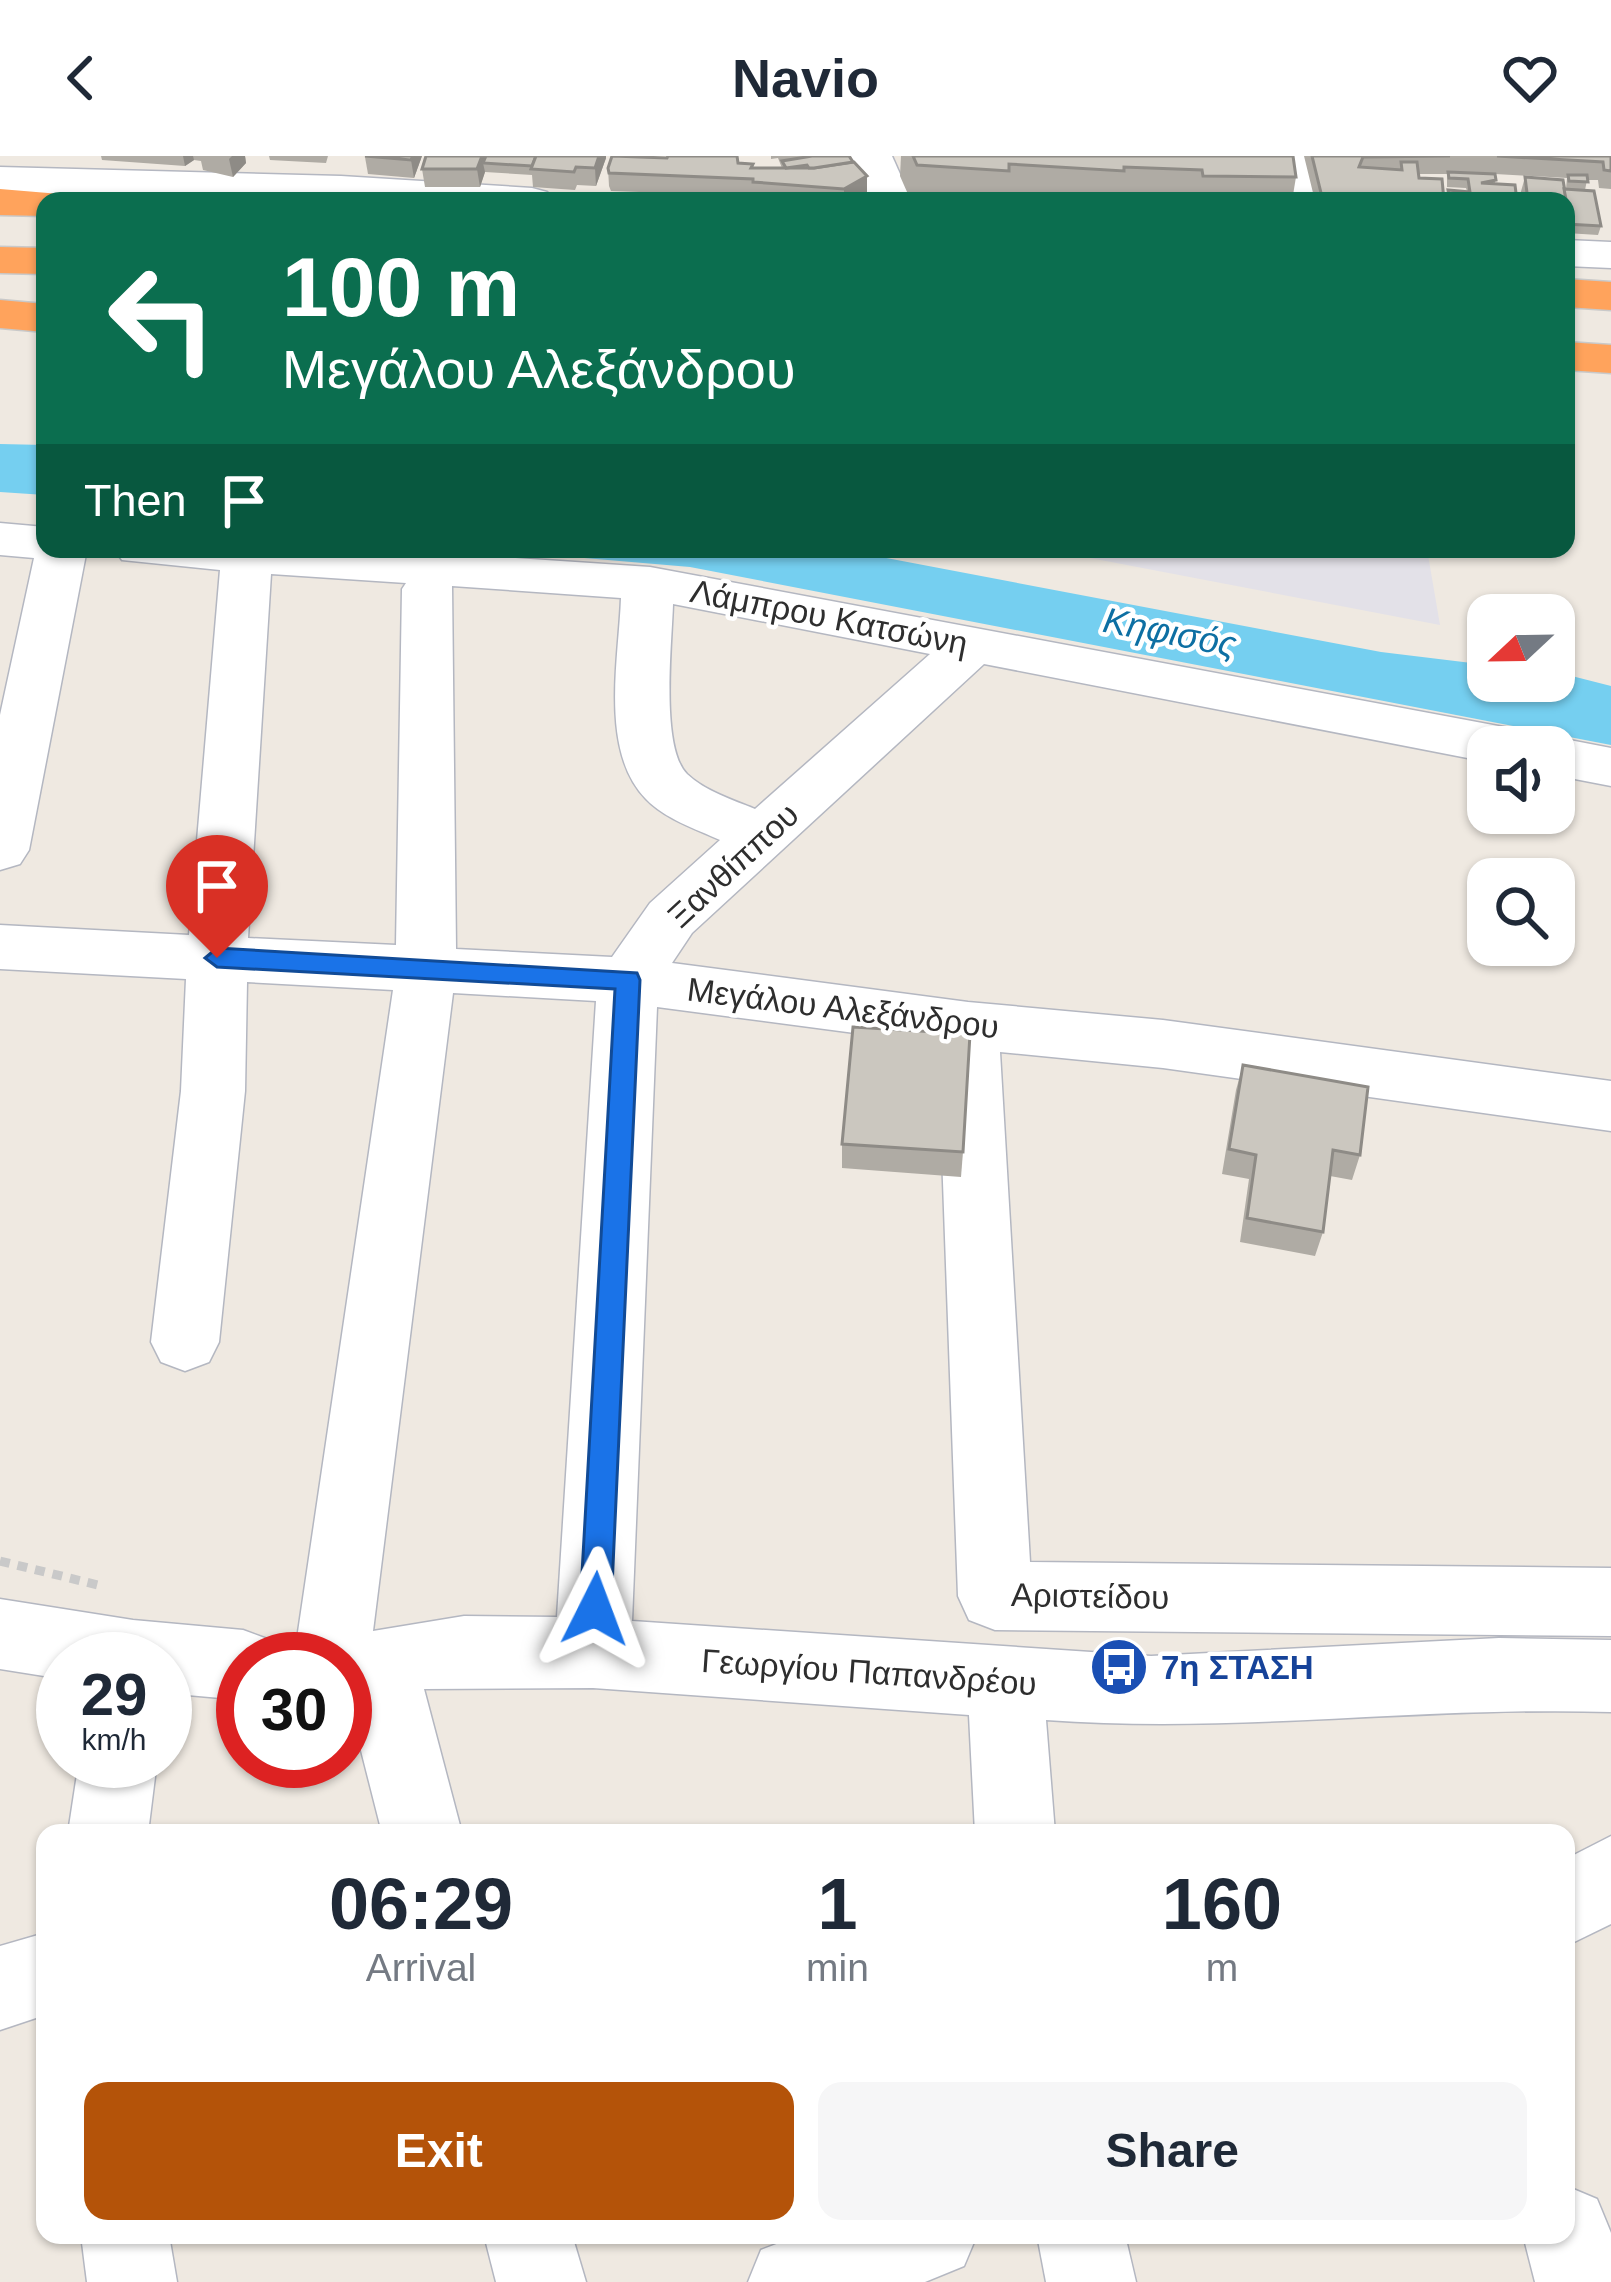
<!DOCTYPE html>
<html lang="en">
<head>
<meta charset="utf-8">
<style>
	body { margin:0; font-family:Helvetica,sans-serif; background:#f6f6f7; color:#1f2937; height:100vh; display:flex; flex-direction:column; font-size:45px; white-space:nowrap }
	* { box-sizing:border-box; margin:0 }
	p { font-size:39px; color:#747a83 }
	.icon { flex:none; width:66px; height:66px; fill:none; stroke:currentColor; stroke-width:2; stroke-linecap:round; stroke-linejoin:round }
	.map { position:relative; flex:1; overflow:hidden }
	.side { position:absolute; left:36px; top:1668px; width:1539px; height:420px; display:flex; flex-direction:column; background:#fff; border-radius:24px; box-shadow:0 3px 9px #0004 }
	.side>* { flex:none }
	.guide { position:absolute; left:36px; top:36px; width:1539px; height:366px; border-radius:24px; box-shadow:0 3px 9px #0004; background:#0b6e4f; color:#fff; overflow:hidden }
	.needle { width:78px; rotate:248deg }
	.buttons { position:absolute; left:1467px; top:438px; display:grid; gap:24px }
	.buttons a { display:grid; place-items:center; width:108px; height:108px; border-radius:24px; background:#fff; box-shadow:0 3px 9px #0004; font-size:60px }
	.speed { position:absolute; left:36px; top:1476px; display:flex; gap:24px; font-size:60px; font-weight:700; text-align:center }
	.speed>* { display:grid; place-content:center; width:156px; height:156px; border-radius:50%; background:#fff; box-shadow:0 3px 9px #0004; line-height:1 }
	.speed small { font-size:30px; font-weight:400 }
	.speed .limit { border:18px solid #d22; background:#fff; color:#111 }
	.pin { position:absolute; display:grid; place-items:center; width:102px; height:102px; color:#fff; margin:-123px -51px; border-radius:50% 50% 50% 0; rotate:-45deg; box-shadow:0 0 12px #0007 }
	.pin .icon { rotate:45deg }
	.me { position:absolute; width:132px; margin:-66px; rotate:3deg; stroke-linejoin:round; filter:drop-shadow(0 0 9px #0008) }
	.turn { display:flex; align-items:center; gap:42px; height:252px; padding:0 48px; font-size:54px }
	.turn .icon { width:156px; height:156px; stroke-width:2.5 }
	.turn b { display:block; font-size:84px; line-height:102px }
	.then { display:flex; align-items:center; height:114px; padding:0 48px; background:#0003; gap:24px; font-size:45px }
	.eta { display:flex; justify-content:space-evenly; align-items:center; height:204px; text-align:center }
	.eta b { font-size:72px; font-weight:600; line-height:84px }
	.button { display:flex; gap:24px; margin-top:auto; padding:24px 48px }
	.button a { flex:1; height:138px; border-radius:24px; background:#b45309; color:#fff; font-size:48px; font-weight:600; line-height:138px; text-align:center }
	.button a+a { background:#f6f6f7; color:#1f2937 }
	header { display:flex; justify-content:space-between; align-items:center; height:156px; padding:0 48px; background:#fff; font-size:54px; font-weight:600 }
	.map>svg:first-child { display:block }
	.industrial { fill:#e3e1e8 }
	.water { fill:#75cff0 }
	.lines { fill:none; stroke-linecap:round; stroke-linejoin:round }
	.minor-casing { stroke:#b4b7c1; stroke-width:3 }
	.highway-casing { stroke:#c9c9c9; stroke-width:3 }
	.path { stroke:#c9c9c9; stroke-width:9; stroke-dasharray:10 8; stroke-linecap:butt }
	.minor { fill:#fff; fill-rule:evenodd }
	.highway { fill:#ffa35c; fill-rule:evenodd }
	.wall { fill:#afaba4 }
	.shaded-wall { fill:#8e8b86 }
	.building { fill:#cbc7bf; stroke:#8e8b86; stroke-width:3 }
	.route { fill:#1a73e8; stroke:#114b97; stroke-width:3 }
	.labels { text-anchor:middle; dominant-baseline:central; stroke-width:9; stroke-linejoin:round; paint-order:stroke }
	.street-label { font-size:33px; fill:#2e2e2e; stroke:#fff }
	.transit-label { font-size:33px; font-weight:bold; fill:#164399; stroke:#fff; text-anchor:start }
	.water-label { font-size:36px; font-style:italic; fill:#0d6fa3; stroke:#fff }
</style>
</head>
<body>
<header><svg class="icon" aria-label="back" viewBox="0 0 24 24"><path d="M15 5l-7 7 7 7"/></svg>Navio<svg class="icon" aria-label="heart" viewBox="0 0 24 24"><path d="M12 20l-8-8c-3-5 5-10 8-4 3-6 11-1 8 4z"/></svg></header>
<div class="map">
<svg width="1611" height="2126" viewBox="0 0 1611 2126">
	<rect width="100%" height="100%" fill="#efe9e1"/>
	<polygon class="industrial" points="1043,393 1427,393 1440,469"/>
	<g class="water">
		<polygon points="0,288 45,289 45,339 0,336"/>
		<polygon points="478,393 839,393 1381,496 1488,509 1488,525 1554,525 1554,516 1560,517 1611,530 1611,589 690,411"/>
	</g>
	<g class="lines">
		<g class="minor-casing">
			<g id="minor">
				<polygon points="850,0 892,0 912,45 868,45"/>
				<polygon points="1267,0 1309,0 1319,45 1275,45"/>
				<polygon points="0,11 341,20 532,32 547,36 554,45 306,45 0,37"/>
				<polygon points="1566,84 1611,86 1611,112 1566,110"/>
				<polygon points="0,367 45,371 45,393 87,393 29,694 20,708 0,714 0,559 34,402 0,399"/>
				<path d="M 114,393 L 383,393 L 650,411 L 1509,572 L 1529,578 L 1534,587 L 1554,581 L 1611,592 L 1611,630 L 1554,619 L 1554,591 L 1488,591 L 1488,606 L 984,508 L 692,777 L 672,807 L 968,846 L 1163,864 L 1611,925 L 1611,975 L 1163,912 L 1000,896 L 1030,1406 L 1611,1412 L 1611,1480 L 995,1474 L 969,1464 L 958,1440 L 938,888 L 657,851 L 632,1465 L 1151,1500 L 1499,1482 L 1611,1484 L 1611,1556 C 1422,1550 1235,1578 1046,1564 L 1055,1677 L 975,1677 L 969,1559 L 593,1532 L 424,1533 L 462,1677 L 382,1677 L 350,1551 L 345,1552 L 345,1503 L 294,1503 L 393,834 L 247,826 L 245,935 L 219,1186 L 209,1206 L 185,1215 L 161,1206 L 151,1186 L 181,935 L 186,823 L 0,813 L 0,769 L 189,779 L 220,414 L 122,404 ZM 271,418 L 406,427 L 402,433 L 396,789 L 248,782 ZM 452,430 L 621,442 C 619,502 599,595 646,643 C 665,663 696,673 720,684 L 650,747 L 612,801 L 456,793 ZM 673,448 L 930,498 L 755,653 C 733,644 705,635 687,618 C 660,591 672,485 673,448 ZM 453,837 L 596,845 L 557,1461 L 464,1460 L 373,1475 Z"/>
				<polygon points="0,1443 133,1464 243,1474 270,1484 278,1503 243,1503 243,1544 165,1537 165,1503 63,1503 63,1523 0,1513"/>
				<polygon points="79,1605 157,1605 148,1677 68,1677"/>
				<polygon points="1611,1680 1611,1768 1566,1790 1566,1703"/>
				<polygon points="45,1777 45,1859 0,1874 0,1790"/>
				<polygon points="1566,2030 1597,2043 1611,2077 1611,2126 1535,2126 1523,2079 1566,2079"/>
				<polygon points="81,2079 169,2079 177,2126 87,2126"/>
				<polygon points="484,2079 572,2079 586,2126 496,2126"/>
				<polygon points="800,2079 977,2079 964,2110 925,2126 748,2126 761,2094"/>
				<polygon points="1037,2079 1125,2079 1136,2126 1046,2126"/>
			</g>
		</g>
		<g class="highway-casing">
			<g id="highway">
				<polygon points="0,33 60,38 65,45 45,45 45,60 0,59"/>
				<polygon points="0,91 45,92 45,118 0,117"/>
				<polygon points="1566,123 1611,126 1611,154 1566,151"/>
				<polygon points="0,144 45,148 45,176 0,172"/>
				<polygon points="1566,186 1611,189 1611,217 1566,214"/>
			</g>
		</g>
		<polyline class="path" points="0,1405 98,1429"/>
		<use href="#minor" class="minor"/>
		<use href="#highway" class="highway"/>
	</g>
	<g class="wall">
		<polygon points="101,0 245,0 246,7 233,21 203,14 201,5 194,4 185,10 102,4"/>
		<polygon points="269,0 328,0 326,7 270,4"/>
		<polygon points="422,0 414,22 368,18 365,1"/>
		<polygon points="426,0 606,0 606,2 596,30 577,29 575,34 533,31 532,19 485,16 480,31 425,31 422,13"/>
		<polygon points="771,0 851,0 853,6 867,20 867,38 854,45 765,45 753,44 753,40 611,35 609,30 608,12 660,1 753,8 753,12 782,12 778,2 771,3"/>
		<polygon points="901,0 1293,0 1296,21 1292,45 911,45 900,20"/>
		<polygon points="1304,0 1611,0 1611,33 1599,32 1598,24 1587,24 1585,34 1601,70 1598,79 1566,77 1566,45 1520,45 1520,39 1525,21 1566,33 1567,22 1495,18 1495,27 1517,45 1446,45 1448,34 1467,35 1466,32 1447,31 1447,18 1419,18 1419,22 1444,45 1315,45"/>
		<polygon points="1243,909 1360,999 1352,1024 1330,1020 1323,1076 1315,1100 1240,1086 1249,1023 1222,1018 1236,934"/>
		<polygon points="842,988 963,996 961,1021 842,1012"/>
	</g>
	<g class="shaded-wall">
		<polygon points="183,0 193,0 194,4 185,10"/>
		<polygon points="232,0 245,0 246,7 233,21 229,3"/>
		<polygon points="413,0 422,0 414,22 411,4"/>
		<polygon points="482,0 491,0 483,7 485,16 480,31 477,13"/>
		<polygon points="599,0 606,0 606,2 596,30 595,12"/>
		<polygon points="867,20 867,38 854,45 844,45 844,33"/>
	</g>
	<g class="building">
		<polygon points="365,0 413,0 411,4"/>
		<polygon points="426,0 482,0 477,13 422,13"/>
		<polygon points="486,0 536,0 532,10 483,7"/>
		<polygon points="536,0 599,0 595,12 576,11 574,16 531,13"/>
		<polygon points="612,0 667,2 668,0 737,0 738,7 753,8 751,12 814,12 854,6 867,20 844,33 753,26 753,23 609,17 608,12"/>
		<polygon points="812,0 849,0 853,6 814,12 809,12 807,9 786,12 782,5"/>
		<polygon points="913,0 1293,0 1296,21 1203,20 1202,14 1124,11 1124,15 1009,8 1009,15 917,9"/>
		<polygon points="1312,0 1450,0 1363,1 1359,11 1402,14 1401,6 1417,6 1419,22 1442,23 1444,45 1323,45"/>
		<polygon points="1497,0 1611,0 1611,15 1604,14 1603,6"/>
		<polygon points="1448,16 1495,18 1496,24 1481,27 1515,29 1517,45 1450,45 1448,34 1470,36 1468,23 1449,22"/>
		<polygon points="1568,19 1587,19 1588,26 1569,25"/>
		<polygon points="1525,21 1563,24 1569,59 1566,59 1566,45 1528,45"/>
		<polygon points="1564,33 1594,35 1601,70 1566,68 1569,59"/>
		<polygon points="853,871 970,878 963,996 842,988"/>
		<polygon points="1243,909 1368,931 1360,999 1333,994 1323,1076 1247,1062 1256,999 1229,993"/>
	</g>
	<polygon class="route" points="217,792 637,817 640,824 611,1453 606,1463 595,1467 584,1463 580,1453 615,833 217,811 205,802"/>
	<defs>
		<g id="bus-disc" transform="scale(3)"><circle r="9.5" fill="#1a4fb4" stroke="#fff"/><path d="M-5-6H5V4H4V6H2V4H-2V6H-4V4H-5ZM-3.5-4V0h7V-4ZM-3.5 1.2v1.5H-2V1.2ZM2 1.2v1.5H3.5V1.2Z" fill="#fff"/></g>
	</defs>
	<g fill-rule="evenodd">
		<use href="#bus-disc" x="1119" y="1511"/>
	</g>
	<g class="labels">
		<g class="street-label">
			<text transform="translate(829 461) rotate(11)">Λάμπρου Κατσώνη</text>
			<text transform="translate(733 709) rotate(-43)">Ξανθίππου</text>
			<text transform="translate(843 852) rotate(7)">Μεγάλου Αλεξάνδρου</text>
			<text transform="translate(1090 1440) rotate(1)">Αριστείδου</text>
			<text transform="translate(869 1516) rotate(4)">Γεωργίου Παπανδρέου</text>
		</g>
		<g class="transit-label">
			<text x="1161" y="1511">7η ΣΤΑΣΗ</text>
		</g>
		<g class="water-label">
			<text transform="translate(1170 476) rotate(11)">Κηφισός</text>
		</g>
	</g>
</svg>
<div class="buttons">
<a><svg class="needle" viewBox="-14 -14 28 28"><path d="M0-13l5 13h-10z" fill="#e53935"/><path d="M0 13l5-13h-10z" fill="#747a83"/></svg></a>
<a><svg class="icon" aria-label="sound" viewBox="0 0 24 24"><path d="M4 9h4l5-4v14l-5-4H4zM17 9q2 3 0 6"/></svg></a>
<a><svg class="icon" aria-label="search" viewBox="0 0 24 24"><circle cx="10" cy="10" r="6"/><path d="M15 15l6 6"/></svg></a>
</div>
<div class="speed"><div>29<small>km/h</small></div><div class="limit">30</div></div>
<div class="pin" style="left:217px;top:802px;background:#d93025"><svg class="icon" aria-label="arrive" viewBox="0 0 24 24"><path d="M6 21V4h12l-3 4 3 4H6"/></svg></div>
<svg class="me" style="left:595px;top:1453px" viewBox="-20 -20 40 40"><path d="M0-17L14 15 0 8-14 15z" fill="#1a73e8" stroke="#fff" stroke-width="4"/></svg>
<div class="guide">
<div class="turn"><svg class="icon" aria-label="left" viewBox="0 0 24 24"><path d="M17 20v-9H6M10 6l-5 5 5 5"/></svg><div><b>100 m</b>Μεγάλου Αλεξάνδρου</div></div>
<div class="then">Then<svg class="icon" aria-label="arrive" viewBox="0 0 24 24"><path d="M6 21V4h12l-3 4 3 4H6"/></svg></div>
</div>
<section class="side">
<div class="eta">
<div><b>06:29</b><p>Arrival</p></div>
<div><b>1</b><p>min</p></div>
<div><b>160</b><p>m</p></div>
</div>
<div class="button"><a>Exit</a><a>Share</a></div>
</section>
</div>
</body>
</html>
